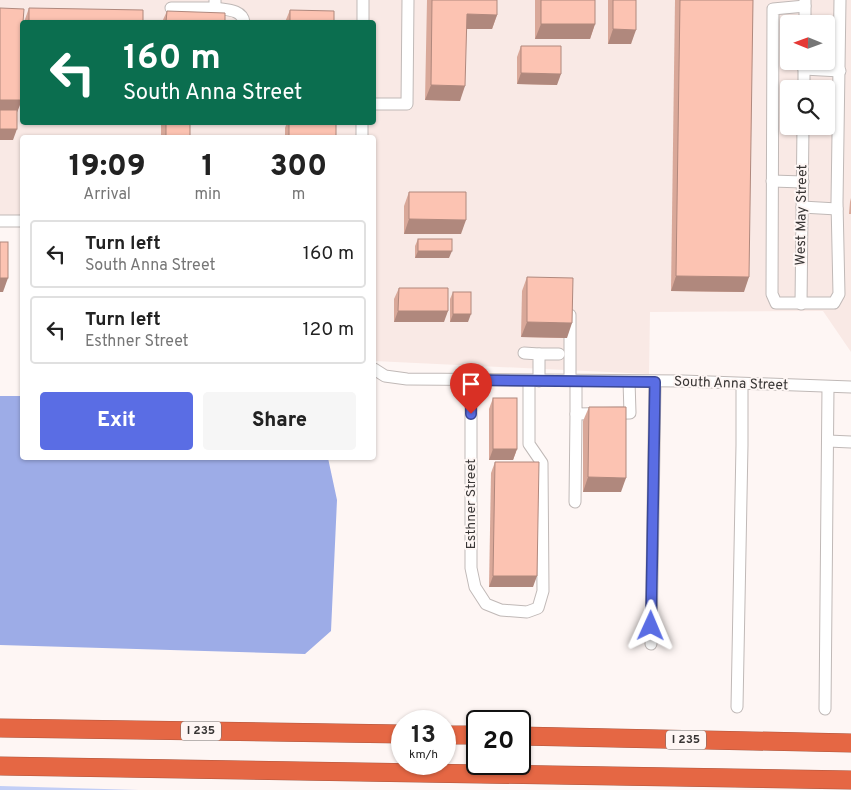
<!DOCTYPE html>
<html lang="en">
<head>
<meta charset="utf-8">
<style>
	body { margin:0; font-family:Overpass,sans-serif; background:#f6f6f6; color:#222; height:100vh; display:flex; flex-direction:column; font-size:19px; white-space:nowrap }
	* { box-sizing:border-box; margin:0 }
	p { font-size:16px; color:#767676 }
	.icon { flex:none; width:28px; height:28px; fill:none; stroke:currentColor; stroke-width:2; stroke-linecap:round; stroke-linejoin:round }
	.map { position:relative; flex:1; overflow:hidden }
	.panel { position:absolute; left:20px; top:135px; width:356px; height:325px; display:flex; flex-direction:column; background:#fff; border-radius:5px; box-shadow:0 1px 4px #0004 }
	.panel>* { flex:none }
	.hud { position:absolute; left:20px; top:20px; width:356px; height:105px; border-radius:5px; box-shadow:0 1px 4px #0004; background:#0b6e4f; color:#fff; overflow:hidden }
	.needle { width:32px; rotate:271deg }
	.buttons { position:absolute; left:780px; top:15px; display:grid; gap:10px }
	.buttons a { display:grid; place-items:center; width:55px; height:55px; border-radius:5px; background:#fff; box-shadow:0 1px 4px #0004; font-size:25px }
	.speed { position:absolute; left:391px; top:710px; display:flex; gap:10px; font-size:25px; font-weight:700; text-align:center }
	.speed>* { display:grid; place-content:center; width:65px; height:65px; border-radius:50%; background:#fff; box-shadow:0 1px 4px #0004; line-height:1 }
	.speed small { font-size:12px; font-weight:400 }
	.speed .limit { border:2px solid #111; border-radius:8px; background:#fff; color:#111 }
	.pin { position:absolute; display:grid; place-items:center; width:42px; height:42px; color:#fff; margin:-51px -21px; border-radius:50% 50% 50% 0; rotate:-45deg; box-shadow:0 0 5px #0007 }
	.pin .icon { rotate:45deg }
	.me { position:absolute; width:55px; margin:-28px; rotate:1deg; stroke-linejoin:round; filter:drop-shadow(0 0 4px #0008) }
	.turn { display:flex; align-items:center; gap:18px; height:105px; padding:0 20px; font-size:22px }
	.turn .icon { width:65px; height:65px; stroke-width:2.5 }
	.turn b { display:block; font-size:35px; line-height:42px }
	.eta { display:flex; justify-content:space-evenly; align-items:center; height:85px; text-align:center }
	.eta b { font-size:30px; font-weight:800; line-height:35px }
	.action { display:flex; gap:10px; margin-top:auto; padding:10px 20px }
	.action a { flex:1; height:58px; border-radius:5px; background:#5a6de4; color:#fff; font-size:20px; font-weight:800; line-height:58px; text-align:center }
	.action a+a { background:#f6f6f6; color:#222 }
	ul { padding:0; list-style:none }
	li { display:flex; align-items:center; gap:15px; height:68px; margin:0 10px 8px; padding:0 10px; border:2px solid #e0e0e0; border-radius:5px }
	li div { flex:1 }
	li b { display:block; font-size:19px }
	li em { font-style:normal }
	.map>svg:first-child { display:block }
	.built { fill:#f9e9e5; fill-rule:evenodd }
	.green { fill:#c2cef6 }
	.water { fill:#9dace7 }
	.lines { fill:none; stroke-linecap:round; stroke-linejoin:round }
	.minor-casing { stroke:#c0b9b7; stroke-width:13 }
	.highway-casing { stroke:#a9563f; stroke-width:19 }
	.minor { stroke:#fff; stroke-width:11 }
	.highway { stroke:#e56744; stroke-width:18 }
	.wall { fill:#d9a899 }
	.shaded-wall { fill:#b0887d }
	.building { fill:#fcc3b2; stroke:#b0887d }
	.route-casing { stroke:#3a4794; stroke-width:12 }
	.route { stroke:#5a6de4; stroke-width:9 }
	.labels { text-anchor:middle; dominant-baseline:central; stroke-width:4; stroke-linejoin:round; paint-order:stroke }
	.shield { fill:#fef6f4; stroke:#74706e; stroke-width:1 }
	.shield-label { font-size:12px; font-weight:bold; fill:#393635 }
	.street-label { font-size:14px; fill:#393635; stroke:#fef6f4 }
</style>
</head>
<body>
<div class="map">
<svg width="851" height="790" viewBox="0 0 851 790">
	<rect width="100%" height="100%" fill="#fef6f4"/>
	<g class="built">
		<polygon points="0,0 363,0 363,22 22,22 22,122 362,122 362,137 22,138 22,219 0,219"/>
		<path d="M 366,0 L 851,0 L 851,352 L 823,311 L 650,312 L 649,374 L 374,361 L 374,138 L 367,137 L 367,123 L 374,122 L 374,22 L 366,22 ZM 789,24 L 826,24 L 826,61 L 789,61 ZM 789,89 L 826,89 L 826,126 L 789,126 Z"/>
	</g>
	<polygon class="green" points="0,786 139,790 0,790"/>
	<polygon class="water" points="0,396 22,396 22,458 328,458 337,500 331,631 305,654 0,645"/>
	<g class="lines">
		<g class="minor-casing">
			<g id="minor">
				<polyline points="805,6 773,9 772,294 776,303 834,303 839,294 837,202 840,0"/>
				<polyline points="171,8 215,8 215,0"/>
				<path d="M 215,8 C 226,10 242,9 244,22"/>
				<polyline points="363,22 363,0"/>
				<polyline points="805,24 805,0"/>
				<polyline points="804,69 840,71"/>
				<polyline points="804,89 804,63"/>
				<polyline points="374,104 407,104 408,0"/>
				<polyline points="362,138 362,122"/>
				<polyline points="772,181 803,182"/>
				<polyline points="802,207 837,209"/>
				<polyline points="0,221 22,221"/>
				<polyline points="801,304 803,126"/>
				<polyline points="524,353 539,354 539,381"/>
				<polyline points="539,354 559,354"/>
				<polyline points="374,369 385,376 407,379 683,381 851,387"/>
				<polyline points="471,380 471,568 475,587 486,604 501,610 527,612 538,608 543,591 542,463 529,444 529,381"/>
				<polyline points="570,380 570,315"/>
				<polyline points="576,381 576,414 630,413 629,381"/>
				<polyline points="828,441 851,442"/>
				<polyline points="575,502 576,414"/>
				<polyline points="651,644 655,382"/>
				<polyline points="737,707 742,445 742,384"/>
				<polyline points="825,709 828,387"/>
			</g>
		</g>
		<g class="highway-casing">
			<g id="highway">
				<polyline points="0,728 402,734"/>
				<polyline points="445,735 478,735"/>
				<polyline points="520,736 851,743"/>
				<polyline points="0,766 851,780"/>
			</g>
		</g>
		<use href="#minor" class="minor"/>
		<use href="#highway" class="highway"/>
	</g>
	<g class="wall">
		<polygon points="427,0 497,0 497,15 492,29 466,29 460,101 425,100"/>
		<polygon points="535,0 595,0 595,24 590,39 535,39"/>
		<polygon points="608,0 636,0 631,44 608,44"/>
		<polygon points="675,0 753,0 744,292 671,291"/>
		<polygon points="29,8 143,22 24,22"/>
		<polygon points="290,10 334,22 285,22"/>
		<polygon points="167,11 225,22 162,22"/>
		<polygon points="521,46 557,85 517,84 517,57"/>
		<rect x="161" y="122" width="29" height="16"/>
		<polygon points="287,122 336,122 336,137 285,138 285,128"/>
		<polygon points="409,192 461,234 404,234 404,206"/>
		<polygon points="851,198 851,214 849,214 850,202"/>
		<polygon points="418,239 449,258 415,258 415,246"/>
		<polygon points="527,277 567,338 521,337 522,291"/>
		<polygon points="399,288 444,322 394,322 394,299"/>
		<polygon points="453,292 468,322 450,322 450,299"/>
		<polygon points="493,398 517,449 513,460 489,460 489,409"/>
		<polygon points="589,407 621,492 583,492 583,421"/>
		<polygon points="495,462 533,587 489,587 491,473"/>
	</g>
	<g class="shaded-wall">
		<polygon points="467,14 497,15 492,29 461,29"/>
		<polygon points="541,24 595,24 590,39 535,39"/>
		<polygon points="613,29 636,30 631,44 608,44"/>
		<polygon points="521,73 561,74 557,85 517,84"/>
		<polygon points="431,85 465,86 460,101 425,100"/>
		<polygon points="0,100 22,100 16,115 0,114"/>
		<polygon points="0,129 17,129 13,140 0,140"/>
		<polygon points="289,136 336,137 289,138"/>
		<polygon points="409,219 466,220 461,234 404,234"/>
		<polygon points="418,251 452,251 449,258 415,258"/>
		<polygon points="676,276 749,277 744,292 671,291"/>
		<polygon points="0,278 8,278 3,292 0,292"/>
		<polygon points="398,311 448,311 444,322 394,322"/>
		<polygon points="453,314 471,314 468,322 450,322"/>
		<polygon points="527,322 572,323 567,338 521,337"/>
		<polygon points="493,449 517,449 513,460 489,460"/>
		<polygon points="588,477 626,478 621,492 583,492"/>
		<polygon points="493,576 537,576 533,587 489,587"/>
	</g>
	<g class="building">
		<polygon points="432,0 497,0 497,15 467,14 465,86 431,85"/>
		<rect x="541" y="0" width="54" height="24"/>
		<polygon points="613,0 636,0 636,30 613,29"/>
		<polygon points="680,0 753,0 749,277 676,276"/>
		<polygon points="0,8 24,9 23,22 22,22 22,100 0,100"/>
		<polygon points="29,8 143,10 143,22 29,22"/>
		<polygon points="290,10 334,11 334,22 290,22"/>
		<polygon points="167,11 225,13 225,22 166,22"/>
		<polygon points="521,46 561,46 561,74 521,73"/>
		<rect x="0" y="110" width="17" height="19"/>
		<rect x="166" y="122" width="24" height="16"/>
		<polygon points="289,122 336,122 336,137 289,136"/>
		<polygon points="409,192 466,192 466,220 409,219"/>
		<rect x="418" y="239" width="34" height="12"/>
		<rect x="0" y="242" width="8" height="36"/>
		<polygon points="527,277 573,278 572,323 527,322"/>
		<polygon points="399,288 448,288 448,311 398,311"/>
		<rect x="453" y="292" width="18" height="22"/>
		<rect x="493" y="398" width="24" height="51"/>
		<polygon points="589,407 626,407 626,478 588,477"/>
		<polygon points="495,462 539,462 537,576 493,576"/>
	</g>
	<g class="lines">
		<g class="route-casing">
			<polyline id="route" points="471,414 471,380 655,382 651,626"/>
		</g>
		<use href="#route" class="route"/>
	</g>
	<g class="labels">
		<g class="shield">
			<rect x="181" y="721.5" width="40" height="19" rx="4"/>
			<rect x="666" y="730.5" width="40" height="19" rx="4"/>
		</g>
		<g class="shield-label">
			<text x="201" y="731">I 235</text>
			<text x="686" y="740">I 235</text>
		</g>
		<g class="street-label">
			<text transform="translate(802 215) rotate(-89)">West May Street</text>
			<text transform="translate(731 384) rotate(2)">South Anna Street</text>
			<text transform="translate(471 504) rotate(-90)">Esthner Street</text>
		</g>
	</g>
</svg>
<div class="buttons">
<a><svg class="needle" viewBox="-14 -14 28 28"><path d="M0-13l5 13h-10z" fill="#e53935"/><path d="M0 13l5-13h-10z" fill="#767676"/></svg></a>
<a><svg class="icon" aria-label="search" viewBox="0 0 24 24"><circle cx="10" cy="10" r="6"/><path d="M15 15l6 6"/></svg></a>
</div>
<div class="speed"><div>13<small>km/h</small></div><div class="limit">20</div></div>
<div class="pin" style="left:471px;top:414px;background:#d93025"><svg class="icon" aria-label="arrive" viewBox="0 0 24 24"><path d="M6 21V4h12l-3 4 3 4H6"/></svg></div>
<svg class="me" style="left:651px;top:626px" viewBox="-20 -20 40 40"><path d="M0-17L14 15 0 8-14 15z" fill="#5a6de4" stroke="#fff" stroke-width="4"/></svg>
<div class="hud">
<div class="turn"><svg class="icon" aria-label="left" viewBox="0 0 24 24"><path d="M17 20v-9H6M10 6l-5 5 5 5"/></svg><div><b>160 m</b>South Anna Street</div></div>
</div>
<section class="panel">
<div class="eta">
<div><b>19:09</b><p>Arrival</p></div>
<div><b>1</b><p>min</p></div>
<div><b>300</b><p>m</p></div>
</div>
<ul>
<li><svg class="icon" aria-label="left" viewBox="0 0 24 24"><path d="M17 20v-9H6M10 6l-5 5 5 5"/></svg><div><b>Turn left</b><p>South Anna Street</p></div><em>160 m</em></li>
<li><svg class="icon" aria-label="left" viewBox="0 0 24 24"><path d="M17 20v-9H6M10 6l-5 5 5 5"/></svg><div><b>Turn left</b><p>Esthner Street</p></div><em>120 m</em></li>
</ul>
<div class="action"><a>Exit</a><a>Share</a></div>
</section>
</div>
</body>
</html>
